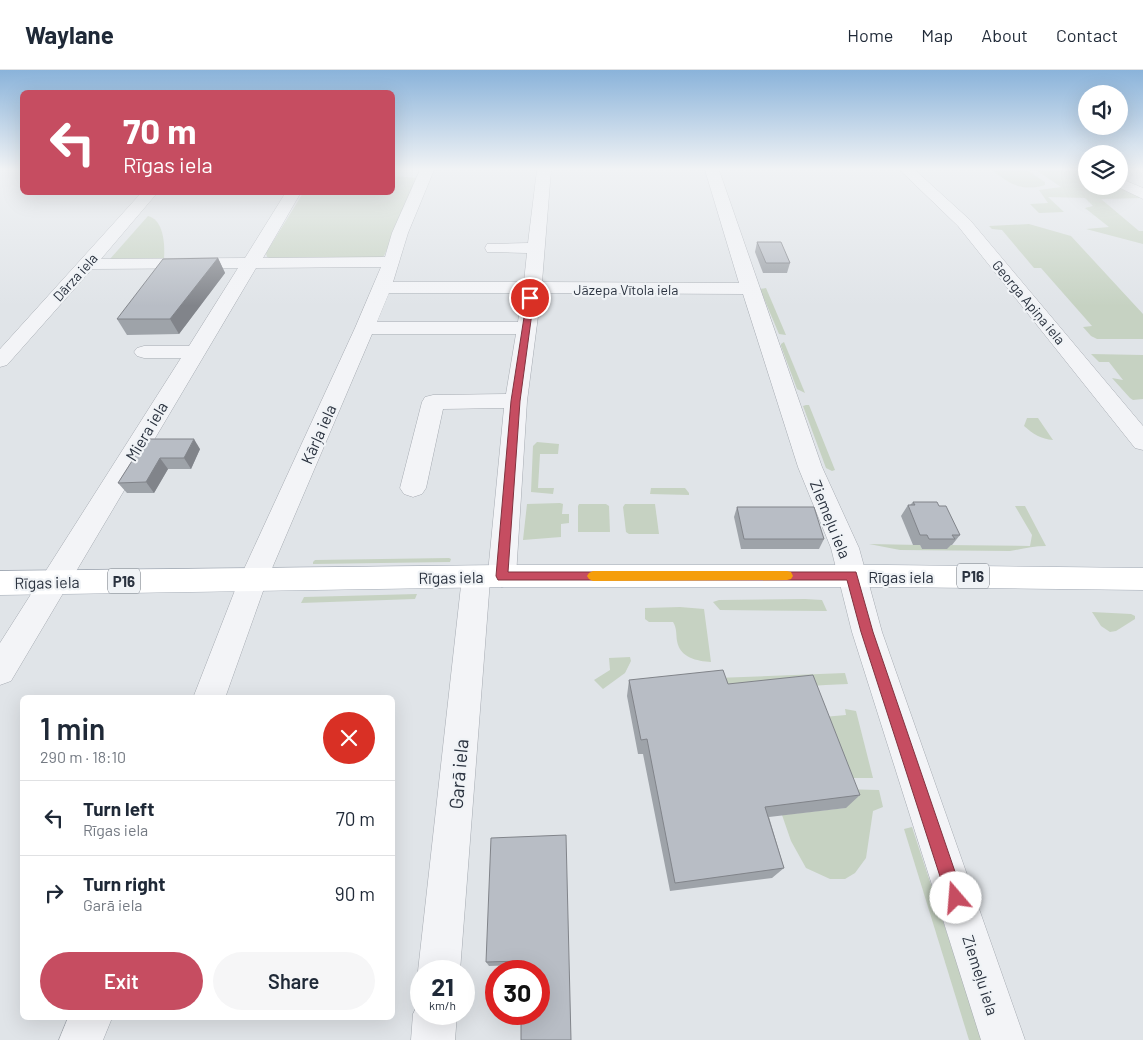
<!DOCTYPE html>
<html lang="en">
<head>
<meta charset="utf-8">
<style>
	body { margin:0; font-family:Barlow,sans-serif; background:#f6f6f7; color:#1f2937; height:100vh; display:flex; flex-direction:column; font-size:19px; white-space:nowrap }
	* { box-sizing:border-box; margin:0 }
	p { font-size:16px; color:#747a83 }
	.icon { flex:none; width:28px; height:28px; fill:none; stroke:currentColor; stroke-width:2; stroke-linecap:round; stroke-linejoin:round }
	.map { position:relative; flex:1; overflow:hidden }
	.sheet { position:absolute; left:20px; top:625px; width:375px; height:325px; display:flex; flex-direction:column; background:#fff; border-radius:8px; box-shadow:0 5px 20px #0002 }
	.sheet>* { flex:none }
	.guide { position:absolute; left:20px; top:20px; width:375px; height:105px; border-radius:8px; box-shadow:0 5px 20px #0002; background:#c64d61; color:#fff; overflow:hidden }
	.fabs { position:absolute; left:1078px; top:15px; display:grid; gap:10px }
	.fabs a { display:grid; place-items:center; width:50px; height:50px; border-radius:50%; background:#fff; box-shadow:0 5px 20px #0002; font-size:25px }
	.speed { position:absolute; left:410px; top:890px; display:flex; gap:10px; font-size:25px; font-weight:700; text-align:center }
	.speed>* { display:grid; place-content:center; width:65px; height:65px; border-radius:50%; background:#fff; box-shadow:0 5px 20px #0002; line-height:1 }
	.speed small { font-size:12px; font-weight:400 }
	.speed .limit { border:8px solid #d22; background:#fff; color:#111 }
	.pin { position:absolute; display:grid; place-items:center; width:42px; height:42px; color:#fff; margin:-21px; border:2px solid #fff; border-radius:50%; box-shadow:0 1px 5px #0007 }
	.me { position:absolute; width:55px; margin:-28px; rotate:342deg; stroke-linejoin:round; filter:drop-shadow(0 0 4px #0008) }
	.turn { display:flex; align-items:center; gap:18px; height:105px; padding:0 20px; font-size:22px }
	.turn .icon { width:65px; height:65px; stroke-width:2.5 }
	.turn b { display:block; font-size:35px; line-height:42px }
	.round { display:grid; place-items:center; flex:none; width:52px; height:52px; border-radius:26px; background:#f6f6f7 }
	.headline { display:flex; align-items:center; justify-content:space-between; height:85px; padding:0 20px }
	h1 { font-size:30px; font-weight:600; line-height:38px }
	.primary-button { display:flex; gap:10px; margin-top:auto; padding:10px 20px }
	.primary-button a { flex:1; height:58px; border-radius:30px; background:#c64d61; color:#fff; font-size:20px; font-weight:600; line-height:58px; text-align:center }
	.primary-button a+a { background:#f6f6f7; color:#1f2937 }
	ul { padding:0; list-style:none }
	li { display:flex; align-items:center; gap:15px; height:75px; padding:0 20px; border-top:1px solid #e0e1e3 }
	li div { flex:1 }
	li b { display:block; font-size:19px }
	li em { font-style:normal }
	header { display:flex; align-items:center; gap:30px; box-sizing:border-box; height:70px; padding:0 25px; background:#fff; border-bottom:1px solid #e0e1e3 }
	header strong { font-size:24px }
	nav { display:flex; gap:28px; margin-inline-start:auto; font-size:18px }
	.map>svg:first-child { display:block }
	.green { fill:#c6d2c2 }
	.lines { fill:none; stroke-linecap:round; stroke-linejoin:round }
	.minor-casing { stroke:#a6abb2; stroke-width:1 }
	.major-casing { stroke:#a0a8b3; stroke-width:1 }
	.minor { fill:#f3f4f7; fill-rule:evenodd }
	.major { fill:#fff; fill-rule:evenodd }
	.wall { fill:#9ea3a9 }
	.shaded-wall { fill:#81848a }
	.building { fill:#b8bdc5; stroke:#81848a }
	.route { fill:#c64d61; stroke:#81323f }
	.slow { fill:#f59e0b }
	.labels { text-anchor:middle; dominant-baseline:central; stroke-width:4.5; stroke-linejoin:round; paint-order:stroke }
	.far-street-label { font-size:14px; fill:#2a323f; stroke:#f0f3f6 }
	.shield { fill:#f0f3f6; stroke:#656c76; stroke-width:1 }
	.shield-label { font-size:15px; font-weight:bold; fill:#2a323f }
	.street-label { font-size:16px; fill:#2a323f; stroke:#f0f3f6 }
	.near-street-label { font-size:19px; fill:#2a323f; stroke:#f0f3f6 }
</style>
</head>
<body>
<header>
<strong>Waylane</strong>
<nav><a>Home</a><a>Map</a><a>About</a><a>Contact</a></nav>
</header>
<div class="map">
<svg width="1143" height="970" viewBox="0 0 1143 970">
	<rect width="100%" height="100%" fill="#e0e4e8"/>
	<g class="green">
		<path d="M 992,100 L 1027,100 L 1045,112 L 1045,115 C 1021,122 1010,114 992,100 Z"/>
		<polygon points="1036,100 1080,100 1086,103 1086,116 1116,116 1143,128 1101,129 1139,161 1143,161 1143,174 1086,159 1109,157 1085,138 1093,136 1085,128 1048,127 1064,142 1039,143 1030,134 1048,133 1039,120 1061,117"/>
		<polygon points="393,106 418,108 384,186 378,189 272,189 267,187 266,183 303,123 392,122"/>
		<path d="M 148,146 C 164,150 165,175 164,189 L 110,189 Z"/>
		<polygon points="1029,154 1071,166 1143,244 1143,269 1097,269 1091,266 1083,257 1092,256 1041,198 1034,198 1002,160 992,159 989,156"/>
		<polygon points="766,218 786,265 779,264 760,219"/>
		<polygon points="784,272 805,323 797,319 781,276 781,274"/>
		<polygon points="1091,284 1143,285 1143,329 1133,330 1130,328 1112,308 1123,310 1109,292 1099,292"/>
		<polygon points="806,335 809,335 835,400 832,401 826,398 803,336"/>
		<path d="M 1027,348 L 1038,348 L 1053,370 C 1041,369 1033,364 1024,356 Z"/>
		<polygon points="537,372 559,374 558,384 540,384 538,418 554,418 553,424 531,422 533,376"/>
		<polygon points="651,418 685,418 689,423 689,425 650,424"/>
		<polygon points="560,433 563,434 562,444 569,444 569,453 561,454 561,467 523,470 527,434"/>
		<polygon points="579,434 606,434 609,436 610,462 578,462 578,436"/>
		<polygon points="625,434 655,434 659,464 629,464 626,462 623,437"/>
		<path d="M 1015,436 L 1025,436 L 1046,476 C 1033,476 1023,479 1010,481 L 900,480 L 869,474 L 920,475 L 922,479 L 947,479 L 945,475 L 1030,476 L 1032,465 Z"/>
		<polygon points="449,488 451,489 450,492 313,494 313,492 315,490"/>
		<polygon points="417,524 415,529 301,533 304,527"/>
		<polygon points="805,529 822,530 827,541 720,540 713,532 719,530"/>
		<path d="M 680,537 L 704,539 L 711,592 C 697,591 680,588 677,571 C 676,565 677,558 673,552 L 649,552 L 645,549 L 645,538 Z"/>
		<polygon points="1092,542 1131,544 1135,546 1135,549 1116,561 1110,562 1101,556"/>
		<polygon points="630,587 631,591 625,603 603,619 594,610 610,600 609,588"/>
		<path d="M 845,603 L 848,614 C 803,615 764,622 721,630 L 716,608 Z"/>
		<polygon points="845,639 856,641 873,708 834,708 812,648 846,645"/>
		<polygon points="839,719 879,720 883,737 873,741 866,788 855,803 845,809 830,809 806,798 791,771 782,745 845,738"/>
		<polygon points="912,757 982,970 969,970 904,759"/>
	</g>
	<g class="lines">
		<g class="minor-casing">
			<g id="minor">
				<path d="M 420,100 L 434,100 L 408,163 L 393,212 L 524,212 L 527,183 L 487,182 L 485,178 L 487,174 L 528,173 L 537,100 L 551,100 L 542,212 L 739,213 L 705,100 L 719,100 L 822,397 L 859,478 L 882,562 L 1025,970 L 981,970 L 852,562 L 831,478 L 798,397 L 743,224 L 541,223 L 527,331 L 516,506 L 512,514 L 502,517 L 492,514 L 490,510 L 460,901 L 421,901 L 421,909 L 418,901 L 462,507 L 466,499 L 476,496 L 486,499 L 488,503 L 504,338 L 443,339 L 426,418 L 422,424 L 413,427 L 404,424 L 400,418 L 422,332 L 425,327 L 433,325 L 506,324 L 516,264 L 372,264 L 267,510 L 225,628 L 193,628 L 239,510 L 355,258 L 381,197 L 256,198 L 11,611 L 0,615 L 0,573 L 181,288 L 144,288 L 137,286 L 134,282 L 137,278 L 144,276 L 189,276 L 238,198 L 92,199 L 7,295 L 0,297 L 0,279 L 142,122 L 158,122 L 101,189 L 245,188 L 286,122 L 301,122 L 263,188 L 385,187 L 392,163 ZM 389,223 L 522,223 L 518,252 L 377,252 Z"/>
				<polygon points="900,100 915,100 970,150 1143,356 1143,380 1135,378 958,156"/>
				<polygon points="1119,108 1143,118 1143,129 1116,116 1119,116"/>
				<polygon points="421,928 421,944 457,944 455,970 411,970 413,944"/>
				<polygon points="68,948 112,948 103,970 59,970"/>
			</g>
		</g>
		<g class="major-casing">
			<polygon id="major" points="502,495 887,495 1143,498 1143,520 887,517 502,517 0,525 0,501"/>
		</g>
		<use href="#minor" class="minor"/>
		<use href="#major" class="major"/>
	</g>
	<g class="wall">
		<polygon points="757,172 790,193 787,203 763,203 755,182"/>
		<polygon points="218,188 225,203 179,264 127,265 117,249"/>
		<polygon points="146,369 200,379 191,399 168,399 154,423 127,423 118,413"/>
		<polygon points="913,432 939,436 960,465 952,475 951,475 947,479 922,479 920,475 913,475 901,446 908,435 910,435"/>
		<polygon points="737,437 824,469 819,479 741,479 734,447"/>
		<polygon points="629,610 728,614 860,725 846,738 769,747 784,798 772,808 670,821 643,684 638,684 627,626"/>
		<polygon points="566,765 522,895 489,896 486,892"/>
	</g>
	<g class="shaded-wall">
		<polygon points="218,188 225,203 179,264 170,249"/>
		<polygon points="194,369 200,379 191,399 184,388"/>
		<polygon points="160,388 168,399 154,423 146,412"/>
	</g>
	<g class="building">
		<polygon points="757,172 781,172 790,193 766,193"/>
		<polygon points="218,188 170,249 117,249 163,189"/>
		<polygon points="146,369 194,369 184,388 160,388 146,412 118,413"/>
		<polygon points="913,432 937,432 939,436 946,436 960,465 952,465 955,469 929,469 927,465 920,465 908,435 915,435"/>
		<polygon points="737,437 814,437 824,469 744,469"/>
		<polygon points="723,600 728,614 813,605 860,725 765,737 784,798 675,813 647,669 641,670 629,610"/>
		<polygon points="566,765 571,970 521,970 521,944 539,944 539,901 522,901 522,891 486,892 491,768"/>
	</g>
	<linearGradient id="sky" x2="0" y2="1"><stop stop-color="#8ab3da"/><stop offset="0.42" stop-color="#f1f3f5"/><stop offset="1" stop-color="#f1f3f5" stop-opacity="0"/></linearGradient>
	<rect width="1143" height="236" fill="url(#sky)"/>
	<polygon class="route" points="530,225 534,228 520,331 508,502 856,502 873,562 964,828 961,834 956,836 950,834 947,828 861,562 847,510 498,510 496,506 511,331 527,228"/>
	<polygon class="slow" points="593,501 787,501 791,502 793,506 791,509 787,510 593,511 589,509 587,506 589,503"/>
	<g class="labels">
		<g class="far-street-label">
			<text transform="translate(75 207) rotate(-48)">Dārza iela</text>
			<text x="626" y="219">Jāzepa Vītola iela</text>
			<text transform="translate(1029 232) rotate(50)">Georga Apiņa iela</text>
		</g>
		<g class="shield">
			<rect x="957" y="493.5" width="32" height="25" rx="4"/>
			<rect x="108" y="498.5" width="32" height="25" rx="4"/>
		</g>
		<g class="shield-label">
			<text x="973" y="506">P16</text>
			<text x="124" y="511">P16</text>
		</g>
		<g class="street-label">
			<text transform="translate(146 361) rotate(-59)">Miera iela</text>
			<text transform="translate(318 364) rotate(-66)">Kārļa iela</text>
			<text transform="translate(831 449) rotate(68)">Ziemeļu iela</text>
			<text x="901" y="506">Rīgas iela</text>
			<text transform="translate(451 507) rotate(-1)">Rīgas iela</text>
			<text transform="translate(47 512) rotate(-1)">Rīgas iela</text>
			<text transform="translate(981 905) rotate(72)">Ziemeļu iela</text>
		</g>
		<g class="near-street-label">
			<text transform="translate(458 704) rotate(-85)">Garā iela</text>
		</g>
	</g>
</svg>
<div class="fabs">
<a><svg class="icon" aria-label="sound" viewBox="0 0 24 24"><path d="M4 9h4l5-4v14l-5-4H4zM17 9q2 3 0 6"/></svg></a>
<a><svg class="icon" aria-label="layers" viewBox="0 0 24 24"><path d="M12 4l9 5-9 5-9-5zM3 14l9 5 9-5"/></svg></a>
</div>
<div class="speed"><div>21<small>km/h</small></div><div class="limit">30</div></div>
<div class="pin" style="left:530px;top:228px;background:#d93025"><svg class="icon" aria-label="arrive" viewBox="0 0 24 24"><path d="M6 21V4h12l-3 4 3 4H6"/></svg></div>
<svg class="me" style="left:956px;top:828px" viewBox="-20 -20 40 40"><circle r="19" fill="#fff"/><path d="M0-13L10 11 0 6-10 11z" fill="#c64d61"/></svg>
<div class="guide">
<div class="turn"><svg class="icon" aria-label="left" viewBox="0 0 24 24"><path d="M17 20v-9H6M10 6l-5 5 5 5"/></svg><div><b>70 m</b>Rīgas iela</div></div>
</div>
<section class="sheet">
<div class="headline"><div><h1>1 min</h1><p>290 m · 18:10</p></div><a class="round" style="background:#d93025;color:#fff"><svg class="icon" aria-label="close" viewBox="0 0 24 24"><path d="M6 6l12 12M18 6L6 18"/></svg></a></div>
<ul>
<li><svg class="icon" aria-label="left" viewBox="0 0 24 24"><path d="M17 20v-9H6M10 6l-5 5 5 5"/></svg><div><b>Turn left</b><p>Rīgas iela</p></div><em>70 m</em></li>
<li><svg class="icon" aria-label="right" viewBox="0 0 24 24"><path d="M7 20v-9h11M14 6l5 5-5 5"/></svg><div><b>Turn right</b><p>Garā iela</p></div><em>90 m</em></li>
</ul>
<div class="primary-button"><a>Exit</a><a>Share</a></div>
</section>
</div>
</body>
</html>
